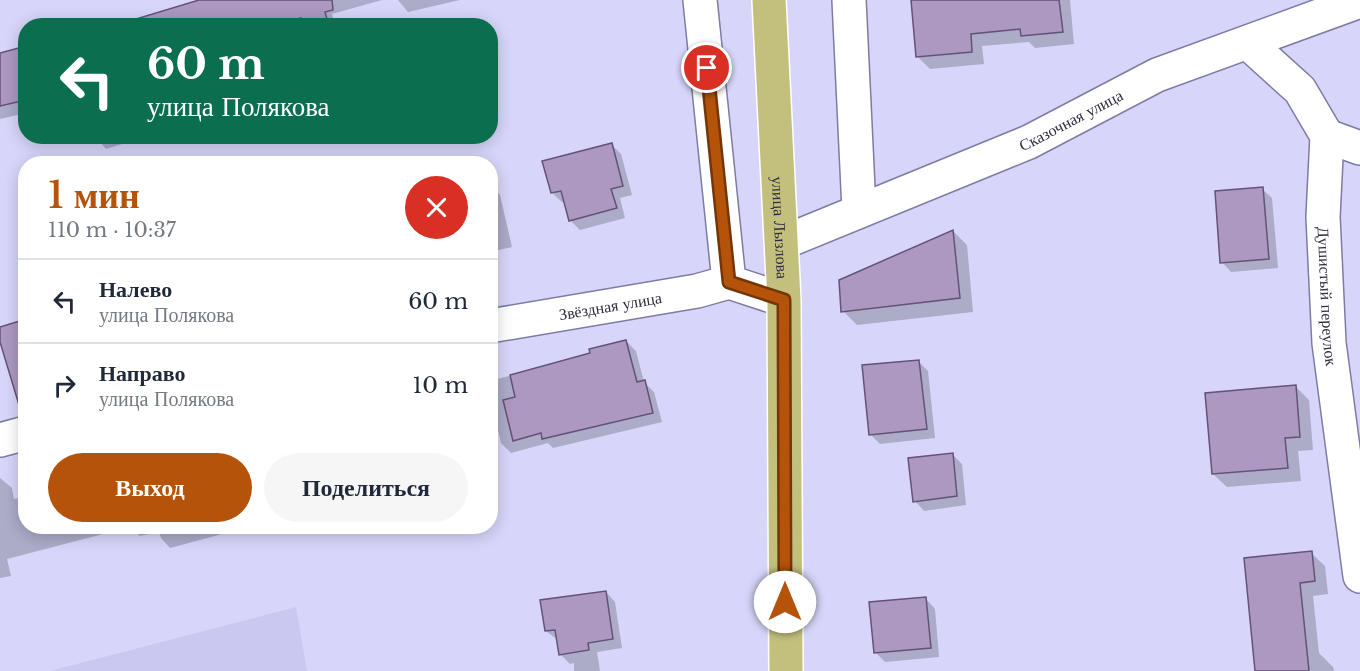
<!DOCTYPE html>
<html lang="ru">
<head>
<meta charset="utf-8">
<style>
	body { margin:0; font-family:"Libre Baskerville",serif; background:#f6f6f7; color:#1f2937; height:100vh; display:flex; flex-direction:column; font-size:22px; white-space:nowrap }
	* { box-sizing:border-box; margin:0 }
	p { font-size:20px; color:#747a83 }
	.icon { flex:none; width:33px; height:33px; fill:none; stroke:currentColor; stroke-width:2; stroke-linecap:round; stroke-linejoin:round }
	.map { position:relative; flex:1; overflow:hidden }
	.side { position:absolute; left:18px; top:156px; width:480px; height:378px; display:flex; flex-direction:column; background:#fff; border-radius:24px; box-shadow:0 3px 15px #0003 }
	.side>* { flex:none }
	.banner { position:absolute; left:18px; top:18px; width:480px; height:126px; border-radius:24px; box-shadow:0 3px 15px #0003; background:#0b6e4f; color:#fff; overflow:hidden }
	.pin { position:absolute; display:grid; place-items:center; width:51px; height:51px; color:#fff; margin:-26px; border:3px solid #fff; border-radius:50%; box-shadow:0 2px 6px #0007 }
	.me { position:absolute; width:66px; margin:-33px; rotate:0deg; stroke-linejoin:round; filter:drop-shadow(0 0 4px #0008) }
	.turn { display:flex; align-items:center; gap:21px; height:126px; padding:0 30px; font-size:27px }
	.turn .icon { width:78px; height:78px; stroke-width:2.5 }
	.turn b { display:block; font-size:42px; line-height:51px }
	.round { display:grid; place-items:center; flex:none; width:63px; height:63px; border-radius:32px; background:#f6f6f7 }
	.headline { display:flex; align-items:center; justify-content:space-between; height:102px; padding:0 30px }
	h1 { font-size:36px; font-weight:600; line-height:45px; color:#b45309 }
	.button { display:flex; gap:12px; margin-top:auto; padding:12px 30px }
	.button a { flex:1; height:69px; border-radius:36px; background:#b45309; color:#fff; font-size:24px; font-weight:600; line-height:69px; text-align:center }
	.button a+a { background:#f6f6f7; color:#1f2937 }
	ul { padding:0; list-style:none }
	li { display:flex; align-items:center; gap:18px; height:84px; padding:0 30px; border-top:2px solid #e0e1e3 }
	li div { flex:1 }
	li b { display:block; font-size:22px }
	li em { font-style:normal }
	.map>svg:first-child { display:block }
	.built { fill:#cac8f1 }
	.shadow { fill:#0003 }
	.building { fill:#ac98c1; stroke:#645277; stroke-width:1.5 }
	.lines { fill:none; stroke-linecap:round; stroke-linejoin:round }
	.minor-casing { stroke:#7e7ba4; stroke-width:36 }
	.major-casing { stroke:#fff; stroke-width:36 }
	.minor { stroke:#fff; stroke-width:33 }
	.major { stroke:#c3c07e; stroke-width:33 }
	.route-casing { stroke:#753606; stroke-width:15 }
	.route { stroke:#b45309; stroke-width:10 }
	.labels { text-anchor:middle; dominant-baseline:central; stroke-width:4.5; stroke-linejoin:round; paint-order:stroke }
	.street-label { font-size:16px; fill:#2e2d3e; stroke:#fbfbfb }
</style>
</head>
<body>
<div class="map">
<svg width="1360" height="671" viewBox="0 0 1360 671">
	<rect width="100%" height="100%" fill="#d7d6fa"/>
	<polygon class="built" points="296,607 307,671 50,671"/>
	<g class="shadow">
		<polygon points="204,0 382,0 332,14 335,26 121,26"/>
		<polygon points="398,0 460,0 408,12"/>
		<polygon points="912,0 1070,0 1074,44 1035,48 1029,42 982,46 984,64 930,69 917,56"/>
		<polygon points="26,47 26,113 0,119 0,54"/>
		<polygon points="95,136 131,136 132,141 106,149"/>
		<polygon points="611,144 621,154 632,195 620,198 625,218 580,230 570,220 565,201 562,202 552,193"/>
		<polygon points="490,185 500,195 512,247 490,252"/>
		<polygon points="1262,189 1272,198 1278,268 1231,272 1222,262"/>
		<polygon points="953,231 967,245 973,312 857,325 843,311"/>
		<polygon points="490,264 494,281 490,282"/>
		<polygon points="626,341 636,351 644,382 654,392 662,422 553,448 548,443 511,453 501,443 490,396 490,381 592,354"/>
		<polygon points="918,361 928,371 935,438 880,444 870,434"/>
		<polygon points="1295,386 1309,400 1313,450 1298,451 1301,481 1227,487 1213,474"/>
		<polygon points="952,454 962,464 966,505 924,511 915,501"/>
		<polygon points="0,478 12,488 14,499 26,496 26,526 252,526 170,548 161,538 159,532 140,536 130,527 7,559 11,576 0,578"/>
		<polygon points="1311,553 1325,566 1328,594 1313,596 1319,653 1333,667 1334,671 1257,671"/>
		<polygon points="606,592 615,602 622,648 597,652 600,671 574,671 574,663 570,664 560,654 558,640 546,631"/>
		<polygon points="926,599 935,609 939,657 885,662 875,652"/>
	</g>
	<g class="building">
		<polygon points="199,0 332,0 333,10 325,12 329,26 303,26 301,18 269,26 137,26 136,19"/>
		<polygon points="911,0 1059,0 1063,32 1021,36 1020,29 971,34 972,52 916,57"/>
		<polygon points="26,46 26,100 0,106 0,53"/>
		<polygon points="612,143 623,186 611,189 617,208 569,221 561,191 551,193 542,161"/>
		<polygon points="1263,187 1269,259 1220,263 1215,191"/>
		<polygon points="953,230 960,298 841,312 839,280"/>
		<polygon points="26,319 26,404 19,405 0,342 0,327"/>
		<polygon points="626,340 637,382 645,380 653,413 542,439 541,433 513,441 503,400 515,397 510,375 590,353 589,349"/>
		<polygon points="919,360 927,429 869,435 862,365"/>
		<polygon points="1296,385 1300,437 1285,438 1288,468 1212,474 1205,393"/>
		<polygon points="953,453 957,496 913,502 908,458"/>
		<polygon points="1312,551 1315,581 1300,583 1309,671 1255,671 1244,558"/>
		<polygon points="606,591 613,639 588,643 589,650 559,655 555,630 545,631 540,600"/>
		<polygon points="926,597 931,648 874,653 869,602"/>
	</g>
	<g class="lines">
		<g class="minor-casing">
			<g id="minor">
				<polyline points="700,0 729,282 784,300"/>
				<polyline points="849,0 859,210"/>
				<path id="s1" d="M 1248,43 L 1300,90 L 1327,136 L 1323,217 L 1329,343 L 1360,576"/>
				<polyline points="1327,136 1360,148"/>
				<path id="s2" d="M 782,243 L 1029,142 L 1157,75 L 1360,1"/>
				<path id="s3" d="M 490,326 L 697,291 L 729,282"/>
				<polyline points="0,440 26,433"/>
			</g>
		</g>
		<g class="major-casing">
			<g id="major">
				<path id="s4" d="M 769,0 L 784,300 L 786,671"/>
			</g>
		</g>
		<use href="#minor" class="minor"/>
		<use href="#major" class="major"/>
	</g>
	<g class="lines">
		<g class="route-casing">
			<polyline id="route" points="707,68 729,282 784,300 785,602"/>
		</g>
		<use href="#route" class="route"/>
	</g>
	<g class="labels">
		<g class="street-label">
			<text stroke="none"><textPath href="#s2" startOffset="314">Сказочная улица</textPath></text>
			<text stroke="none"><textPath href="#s4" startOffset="228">улица Лызлова</textPath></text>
			<text stroke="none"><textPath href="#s1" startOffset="284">Душистый переулок</textPath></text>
			<text stroke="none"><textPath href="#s3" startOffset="122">Звёздная улица</textPath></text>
		</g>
	</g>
</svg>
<div class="pin" style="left:707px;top:68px;background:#d93025"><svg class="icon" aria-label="arrive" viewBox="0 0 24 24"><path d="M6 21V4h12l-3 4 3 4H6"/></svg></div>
<svg class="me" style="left:785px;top:602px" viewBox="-20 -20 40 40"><circle r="19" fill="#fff"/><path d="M0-13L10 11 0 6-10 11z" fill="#b45309"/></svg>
<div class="banner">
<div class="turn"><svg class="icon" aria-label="left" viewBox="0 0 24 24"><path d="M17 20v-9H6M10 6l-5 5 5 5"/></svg><div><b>60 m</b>улица Полякова</div></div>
</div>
<section class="side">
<div class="headline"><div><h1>1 мин</h1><p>110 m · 10:37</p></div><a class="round" style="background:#d93025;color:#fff"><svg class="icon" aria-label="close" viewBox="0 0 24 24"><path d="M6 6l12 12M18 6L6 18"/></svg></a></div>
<ul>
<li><svg class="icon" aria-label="left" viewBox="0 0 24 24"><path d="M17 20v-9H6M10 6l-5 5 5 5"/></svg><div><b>Налево</b><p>улица Полякова</p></div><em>60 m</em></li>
<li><svg class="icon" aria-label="right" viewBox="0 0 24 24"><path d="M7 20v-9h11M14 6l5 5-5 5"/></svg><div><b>Направо</b><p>улица Полякова</p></div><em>10 m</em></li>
</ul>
<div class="button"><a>Выход</a><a>Поделиться</a></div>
</section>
</div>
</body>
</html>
